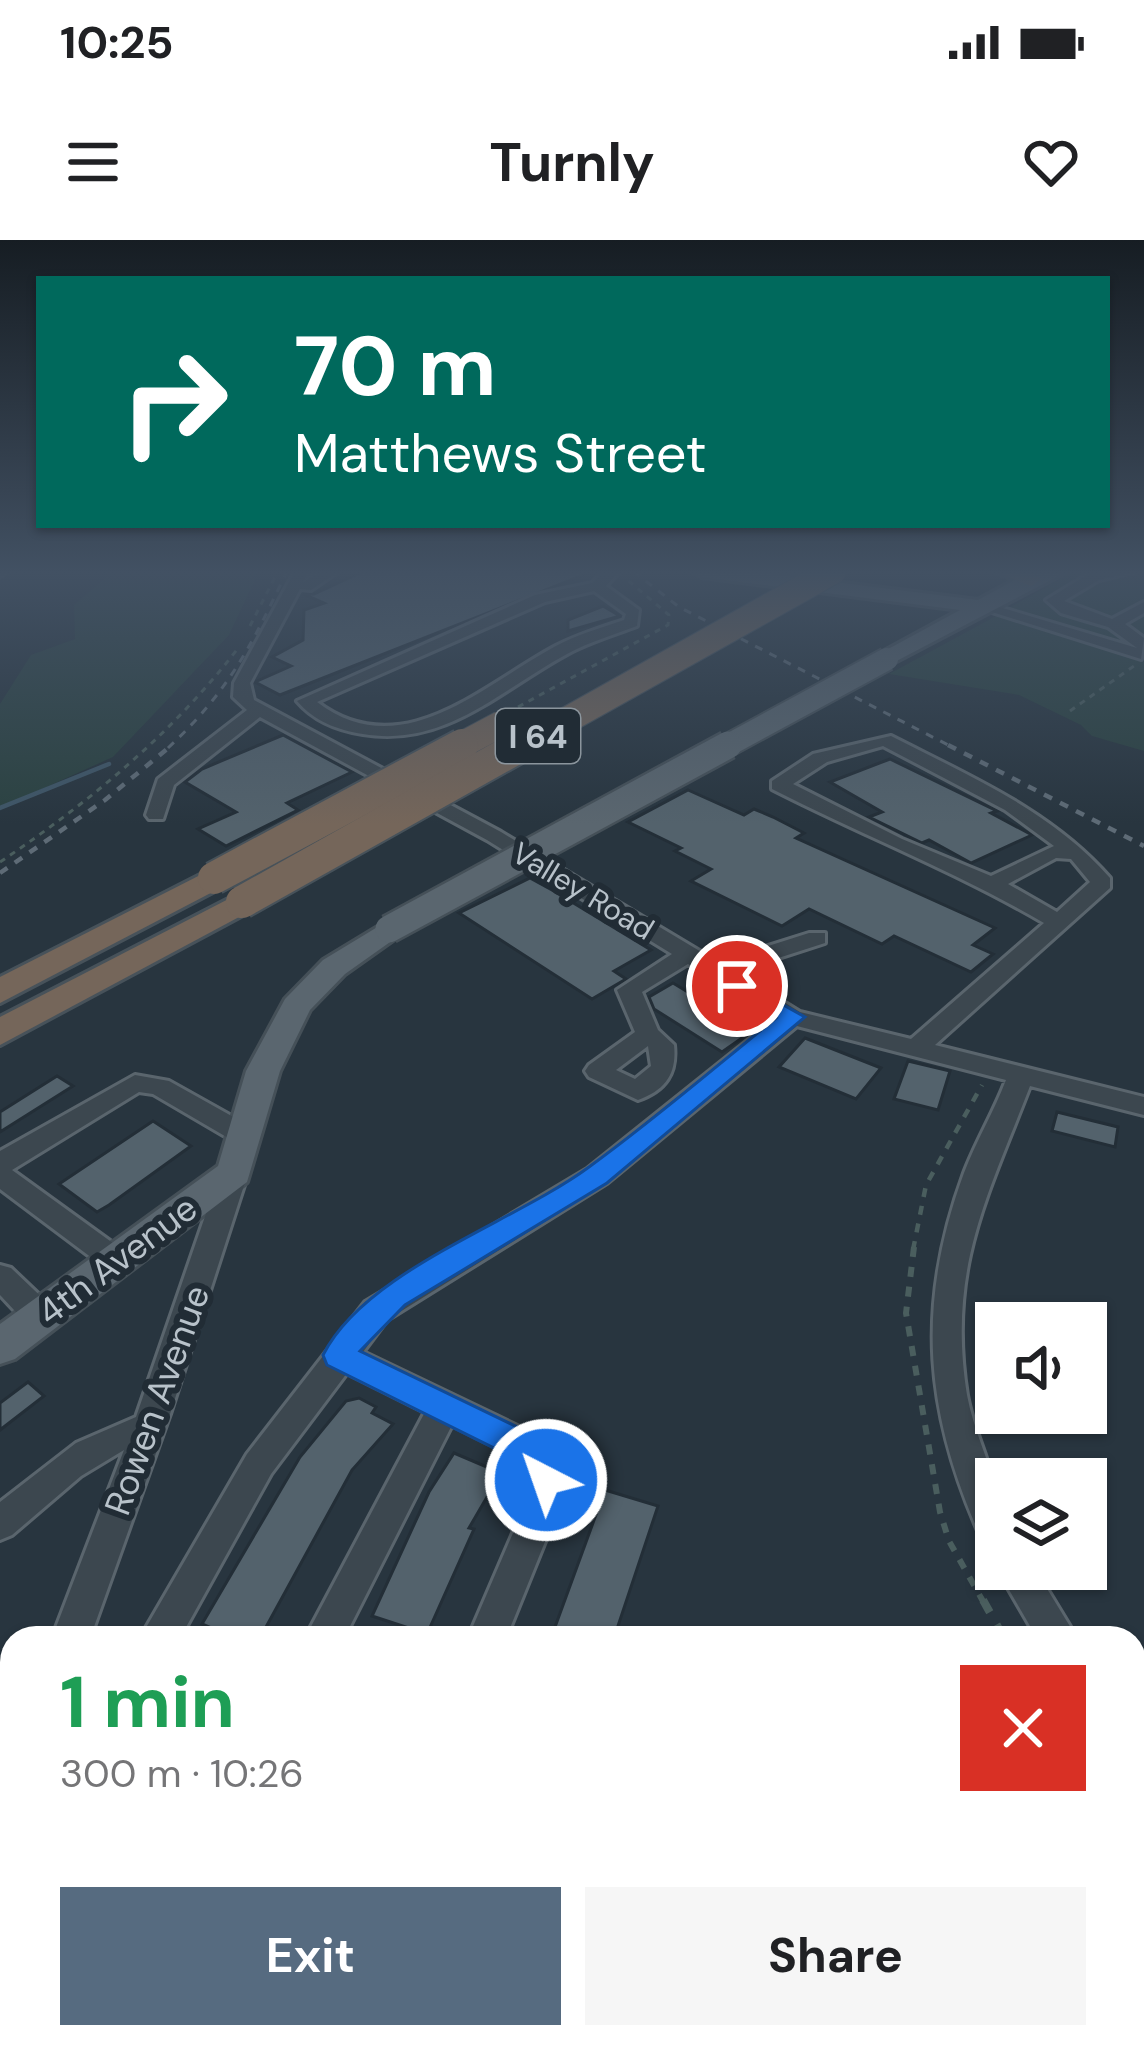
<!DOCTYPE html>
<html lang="en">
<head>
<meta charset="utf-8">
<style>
	body { margin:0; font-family:"DM Sans",sans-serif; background:#f6f6f6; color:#202124; height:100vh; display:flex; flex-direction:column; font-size:45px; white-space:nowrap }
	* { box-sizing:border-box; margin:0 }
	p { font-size:39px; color:#757577 }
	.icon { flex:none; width:66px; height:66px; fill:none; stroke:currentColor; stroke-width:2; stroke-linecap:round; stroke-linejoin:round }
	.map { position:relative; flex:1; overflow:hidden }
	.drawer { position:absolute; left:0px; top:1386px; width:1146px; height:423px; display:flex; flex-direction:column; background:#fff; border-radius:36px 36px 0 0; box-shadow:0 3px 9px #0004 }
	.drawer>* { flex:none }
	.guide { position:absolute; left:36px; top:36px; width:1074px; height:252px; border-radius:0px; box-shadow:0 3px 9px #0004; background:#00695c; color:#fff; overflow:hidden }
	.fabs { position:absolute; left:975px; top:1062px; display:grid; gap:24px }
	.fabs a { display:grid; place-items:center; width:132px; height:132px; border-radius:0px; background:#fff; box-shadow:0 3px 9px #0004; font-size:60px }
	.pin { position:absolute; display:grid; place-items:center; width:102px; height:102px; color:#fff; margin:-51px; border:6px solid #fff; border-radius:50%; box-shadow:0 3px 12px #0007 }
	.me { position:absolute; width:132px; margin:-66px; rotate:319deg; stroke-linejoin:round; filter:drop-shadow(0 0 9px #0008) }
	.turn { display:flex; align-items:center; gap:42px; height:252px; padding:0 60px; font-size:54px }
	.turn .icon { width:156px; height:156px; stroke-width:2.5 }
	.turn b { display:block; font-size:84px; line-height:102px }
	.round { display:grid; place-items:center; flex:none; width:126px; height:126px; border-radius:0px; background:#f6f6f6 }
	.head { display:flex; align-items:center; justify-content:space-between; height:204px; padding:0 60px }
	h1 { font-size:72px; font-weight:700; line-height:90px; color:#1e9e55 }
	.button { display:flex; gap:24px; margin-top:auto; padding:24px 60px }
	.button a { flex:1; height:138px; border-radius:0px; background:#566b80; color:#fff; font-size:48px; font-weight:700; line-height:138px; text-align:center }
	.button a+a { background:#f6f6f6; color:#202124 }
	.status { display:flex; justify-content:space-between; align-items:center; height:84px; padding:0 60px; background:#fff; direction:ltr }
	.status svg { height:33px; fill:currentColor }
	header { display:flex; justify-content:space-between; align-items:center; height:156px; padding:0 60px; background:#fff; font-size:54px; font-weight:700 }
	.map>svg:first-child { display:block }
	.green { fill:#2b4241 }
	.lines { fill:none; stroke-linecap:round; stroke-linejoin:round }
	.stream { stroke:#3f5667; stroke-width:4.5 }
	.building { fill:#53626c; stroke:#232e37; stroke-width:3 }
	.minor-casing { stroke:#5a656d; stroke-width:6 }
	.major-casing { stroke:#455058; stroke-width:6 }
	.highway-casing { stroke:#47525a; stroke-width:6 }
	.path-far3 { stroke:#4a5e5e; stroke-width:3; stroke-dasharray:6 6; stroke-linecap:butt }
	.path-far2 { stroke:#4a5e5e; stroke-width:4.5; stroke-dasharray:9 9; stroke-linecap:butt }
	.path-far1 { stroke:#4a5e5e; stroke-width:6; stroke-dasharray:10 10; stroke-linecap:butt }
	.path { stroke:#4a5e5e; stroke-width:8; stroke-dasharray:14 14; stroke-linecap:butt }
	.minor { fill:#3c474f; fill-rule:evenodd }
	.major { fill:#5a666f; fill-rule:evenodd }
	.highway { fill:#75665a; fill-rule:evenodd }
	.rail-far1 { stroke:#5e6b76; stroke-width:3; stroke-dasharray:8 8; stroke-linecap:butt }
	.rail { stroke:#5e6b76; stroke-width:4.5; stroke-dasharray:9 9; stroke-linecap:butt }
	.major-bridge-far1-casing { stroke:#455058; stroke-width:26; stroke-linecap:butt }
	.major-bridge-casing { stroke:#455058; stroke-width:32; stroke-linecap:butt }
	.highway-bridge-far1-casing { stroke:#47525a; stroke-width:28; stroke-linecap:butt }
	.highway-bridge-casing { stroke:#47525a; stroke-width:36; stroke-linecap:butt }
	.major-bridge-far1 { stroke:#5a666f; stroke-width:22 }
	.major-bridge { stroke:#5a666f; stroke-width:27 }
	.highway-bridge-far1 { stroke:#75665a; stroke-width:26 }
	.highway-bridge { stroke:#75665a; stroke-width:32 }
	.route { fill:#1a73e8; stroke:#114b97; stroke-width:3 }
	.labels { text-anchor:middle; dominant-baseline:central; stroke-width:12; stroke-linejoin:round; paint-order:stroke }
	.far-street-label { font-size:30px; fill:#b8c2ca; stroke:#212c35 }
	.shield { fill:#212c35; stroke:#8b959d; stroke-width:3 }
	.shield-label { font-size:33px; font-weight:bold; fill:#b8c2ca }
	.street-label { font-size:36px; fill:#b8c2ca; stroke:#212c35 }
</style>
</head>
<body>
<div class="status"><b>10:25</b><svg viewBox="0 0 49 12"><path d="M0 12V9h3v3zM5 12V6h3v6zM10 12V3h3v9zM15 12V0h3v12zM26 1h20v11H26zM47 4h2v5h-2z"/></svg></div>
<header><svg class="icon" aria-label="menu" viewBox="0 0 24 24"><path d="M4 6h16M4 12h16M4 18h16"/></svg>Turnly<svg class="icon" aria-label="heart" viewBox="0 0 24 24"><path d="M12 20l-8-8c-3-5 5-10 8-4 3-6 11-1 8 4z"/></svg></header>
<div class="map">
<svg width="1144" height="1808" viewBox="0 0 1144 1808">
	<rect width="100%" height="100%" fill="#28353f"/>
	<g class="green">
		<polygon points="114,331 259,331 229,395 113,517 0,568 0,464 31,415 75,399 74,365"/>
		<polygon points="1075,331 1144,331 1144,395 1130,403 1009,368"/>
		<polygon points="996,376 1144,422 1144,511 1092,496 1081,485 1019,455 889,434"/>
		<polygon points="61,1797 244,1797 269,1808 40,1808"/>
	</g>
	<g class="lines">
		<polyline class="stream" points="0,568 109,524"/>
	</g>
	<g class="building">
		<polygon points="364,331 591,331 591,332 280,455 255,442 291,426 272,417 303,400 304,370 324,363 303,354 314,354"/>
		<polygon points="603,366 620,376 568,391 568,380"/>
		<polygon points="283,495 352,532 287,563 298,570 226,606 198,589 236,572 185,542 202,529"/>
		<polygon points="890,519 997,571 991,573 1032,595 971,623 929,600 922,603 869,577 882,572 830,542"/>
		<polygon points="688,550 744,575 754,569 773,577 804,593 796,598 995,688 973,705 993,714 971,732 894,696 882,704 809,669 782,686 691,641 711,629 675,611 681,608 628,582"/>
		<polygon points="530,638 552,650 651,710 614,731 626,739 592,759 459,673"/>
		<polygon points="673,743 752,791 722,812 654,769 649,757"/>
		<polygon points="805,798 881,828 856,859 779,827"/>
		<polygon points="908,821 950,831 938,870 894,859"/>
		<polygon points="57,836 73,846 0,892 0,872"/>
		<polygon points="1057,872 1118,887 1115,907 1052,891"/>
		<polygon points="153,881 191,906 109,965 97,972 59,944"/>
		<polygon points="28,1142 44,1156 0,1190 0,1163"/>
		<polygon points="359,1158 376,1167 372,1173 393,1184 352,1230 260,1398 203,1398 209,1387 202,1384 300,1217 346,1161"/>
		<polygon points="454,1213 501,1233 469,1288 474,1289 427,1394 372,1376 429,1252"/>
		<polygon points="605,1250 658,1266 614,1398 551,1398"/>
	</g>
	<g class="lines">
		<g class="minor-casing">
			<g id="minor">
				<polygon points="0,331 8,331 0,336"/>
				<path d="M 295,331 L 309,331 L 303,342 L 322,331 L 339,331 L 311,350 L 300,349 L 250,443 L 254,460 L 501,592 L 718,722 L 809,693 L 825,693 L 825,703 L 735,732 L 800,772 L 911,799 L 1044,683 C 957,632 862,595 772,549 L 772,541 L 813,514 L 891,496 C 969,536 1052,571 1110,638 L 1110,648 L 935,805 L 1144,857 L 1144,875 L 1030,846 C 987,958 947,1029 967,1155 C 973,1189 989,1219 996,1252 C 999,1269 996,1290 996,1307 L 983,1302 C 925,1174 915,1067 964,933 C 976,901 994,872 1006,840 L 797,786 L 607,943 L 387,1080 L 363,1112 L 530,1192 L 554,1216 L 562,1238 L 557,1272 L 506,1398 L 468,1398 L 522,1272 L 527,1232 L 506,1212 L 452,1185 L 344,1398 L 305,1398 L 425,1172 L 347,1133 L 271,1234 L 180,1398 L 140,1398 L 247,1214 L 365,1062 L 587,929 L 776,778 L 688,724 L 642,752 L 658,790 L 674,805 C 677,833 666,850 638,860 L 589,837 L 585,831 L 589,825 L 635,792 L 617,750 L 672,714 L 487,600 L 260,477 L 174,545 L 163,579 L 149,579 L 146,575 L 158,539 L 247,470 L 233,457 L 234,443 ZM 883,506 L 1005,570 L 1054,606 L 991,636 L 902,599 L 793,544 L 827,522 ZM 1056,618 L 1071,619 L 1090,642 L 1057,672 L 1008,644 ZM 648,806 L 651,826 L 635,839 L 616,830 Z"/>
				<path d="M 605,331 L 620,331 L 606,346 L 639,370 L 637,386 C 613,395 589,402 567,414 C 500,450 445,508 363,494 C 337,490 314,481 297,461 L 535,355 L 592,343 ZM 594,351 L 626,374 L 624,380 C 600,388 576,395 554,407 C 482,446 401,526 317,462 L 545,362 Z"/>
				<polygon points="1137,331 1099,340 1064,361 1112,379 1144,362 1144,373 1125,384 1144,398 1141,419 976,367 989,364 1137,408 1108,387 1061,373 1046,360 1090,333"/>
				<polygon points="135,835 169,841 253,888 257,895 253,902 235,902 153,854 139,852 12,930 128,1014 133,1022 128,1030 108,1030 0,949 0,911"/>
				<polygon points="234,923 248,933 170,1174 90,1398 52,1398 124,1210 81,1236 12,1295 0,1300 0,1262 76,1203 136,1177 220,933"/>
				<path d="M 0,1025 L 11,1028 L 53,1068 L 57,1077 L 53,1086 C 30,1093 15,1070 0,1055 Z"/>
				<polygon points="997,1329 1035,1329 1077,1398 1037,1398"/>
				<polygon points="1134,1502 1144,1506 1144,1558 1134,1554"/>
				<polygon points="12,1543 12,1622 3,1626 0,1548"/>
				<polygon points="11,1695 12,1757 0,1762 0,1699"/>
				<polygon points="362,1797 431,1797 435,1808 366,1808"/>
			</g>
		</g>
		<g class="major-casing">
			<g id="major">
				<polygon points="692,331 747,331 978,360 1024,335 1068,331 887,426 876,419 879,414 960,370 702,337"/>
				<polygon points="389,680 404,689 400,695 345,734 310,770 280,831 247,942 15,1119 0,1124 0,1084 218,926 246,831 285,759 323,720"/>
			</g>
		</g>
		<g class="highway-casing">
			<g id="highway">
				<polygon points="994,331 1028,331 1042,339 1031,346"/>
				<polygon points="214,628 226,631 231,638 226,645 0,763 0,737"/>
				<polygon points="242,652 254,655 259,662 254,669 0,805 0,777"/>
			</g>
		</g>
		<g class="path-far3">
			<polyline points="250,386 278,331"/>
			<polyline points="518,467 668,385 669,375 624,337"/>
			<polyline points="1070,471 1134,426"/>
			<path d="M 0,622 C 91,561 172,494 239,407"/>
		</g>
		<polyline class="path-far2" points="913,1010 926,945 982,845"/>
		<polyline class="path-far1" points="914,1007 906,1073 940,1272 949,1301 984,1363"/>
		<g class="path">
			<polyline points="983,1360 1004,1398"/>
			<polyline points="1134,1627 1144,1648"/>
		</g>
		<use href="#minor" class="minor"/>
		<use href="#major" class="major"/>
		<use href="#highway" class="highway"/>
		<g class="rail-far1">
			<polyline points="633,331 679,367 954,508"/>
			<path d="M 168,508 C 229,451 252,405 287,331"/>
		</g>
		<g class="rail">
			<polyline points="948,505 1144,606"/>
			<polyline points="0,633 105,560 172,505"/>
		</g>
		<g class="major-bridge-far1-casing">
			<polyline id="major-bridge-far1" points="723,508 887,419"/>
		</g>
		<g class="major-bridge-casing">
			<polyline id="major-bridge" points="389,689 728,505"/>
		</g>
		<g class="highway-bridge-far1-casing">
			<g id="highway-bridge-far1">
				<polyline points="456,508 501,484"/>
				<polyline points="517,508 833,331"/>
			</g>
		</g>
		<g class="highway-bridge-casing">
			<g id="highway-bridge">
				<polyline points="214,638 462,505"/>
				<polyline points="242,662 522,505"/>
			</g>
		</g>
		<use href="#major-bridge-far1" class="major-bridge-far1"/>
		<use href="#major-bridge" class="major-bridge"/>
		<use href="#highway-bridge-far1" class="highway-bridge-far1"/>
		<use href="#highway-bridge" class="highway-bridge"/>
	</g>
	<linearGradient id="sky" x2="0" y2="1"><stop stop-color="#161d23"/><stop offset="0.57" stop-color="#425163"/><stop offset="1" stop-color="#425163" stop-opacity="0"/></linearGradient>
	<rect width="1144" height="584" fill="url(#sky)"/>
	<path class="route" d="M 737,739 L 805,777 L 607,943 L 405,1065 L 360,1111 L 540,1198 C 554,1213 568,1231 558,1251 L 546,1256 L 533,1251 L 516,1219 L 327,1125 L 323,1115 C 366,1030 513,983 589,927 C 654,880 714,828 776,778 L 729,751 L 725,746 Z"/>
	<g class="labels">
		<g class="far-street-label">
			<text transform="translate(583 651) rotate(31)">Valley Road</text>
		</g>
		<rect class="shield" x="496" y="469" width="84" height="54" rx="9"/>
		<g class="shield-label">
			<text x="538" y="496">I 64</text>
		</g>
		<g class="street-label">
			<text transform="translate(117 1020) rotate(-37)">4th Avenue</text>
			<text transform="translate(157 1160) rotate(-70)">Rowen Avenue</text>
		</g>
	</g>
</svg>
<div class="fabs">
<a><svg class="icon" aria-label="sound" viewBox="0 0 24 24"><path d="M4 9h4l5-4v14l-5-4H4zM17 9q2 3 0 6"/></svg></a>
<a><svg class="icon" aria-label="layers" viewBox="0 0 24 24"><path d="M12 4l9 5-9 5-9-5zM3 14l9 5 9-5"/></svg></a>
</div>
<div class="pin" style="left:737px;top:746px;background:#d93025"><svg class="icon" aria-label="arrive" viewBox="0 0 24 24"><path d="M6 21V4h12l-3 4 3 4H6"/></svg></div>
<svg class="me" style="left:546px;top:1240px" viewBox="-20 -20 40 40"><circle r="17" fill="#1a73e8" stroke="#fff" stroke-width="3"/><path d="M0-11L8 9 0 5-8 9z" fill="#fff"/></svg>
<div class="guide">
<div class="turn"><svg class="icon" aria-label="right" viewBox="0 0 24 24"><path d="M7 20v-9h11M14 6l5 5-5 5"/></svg><div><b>70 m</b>Matthews Street</div></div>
</div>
<section class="drawer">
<div class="head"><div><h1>1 min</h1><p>300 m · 10:26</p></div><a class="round" style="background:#d93025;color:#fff"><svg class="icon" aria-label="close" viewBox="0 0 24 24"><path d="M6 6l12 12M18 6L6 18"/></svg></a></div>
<div class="button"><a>Exit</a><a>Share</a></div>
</section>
</div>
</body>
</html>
